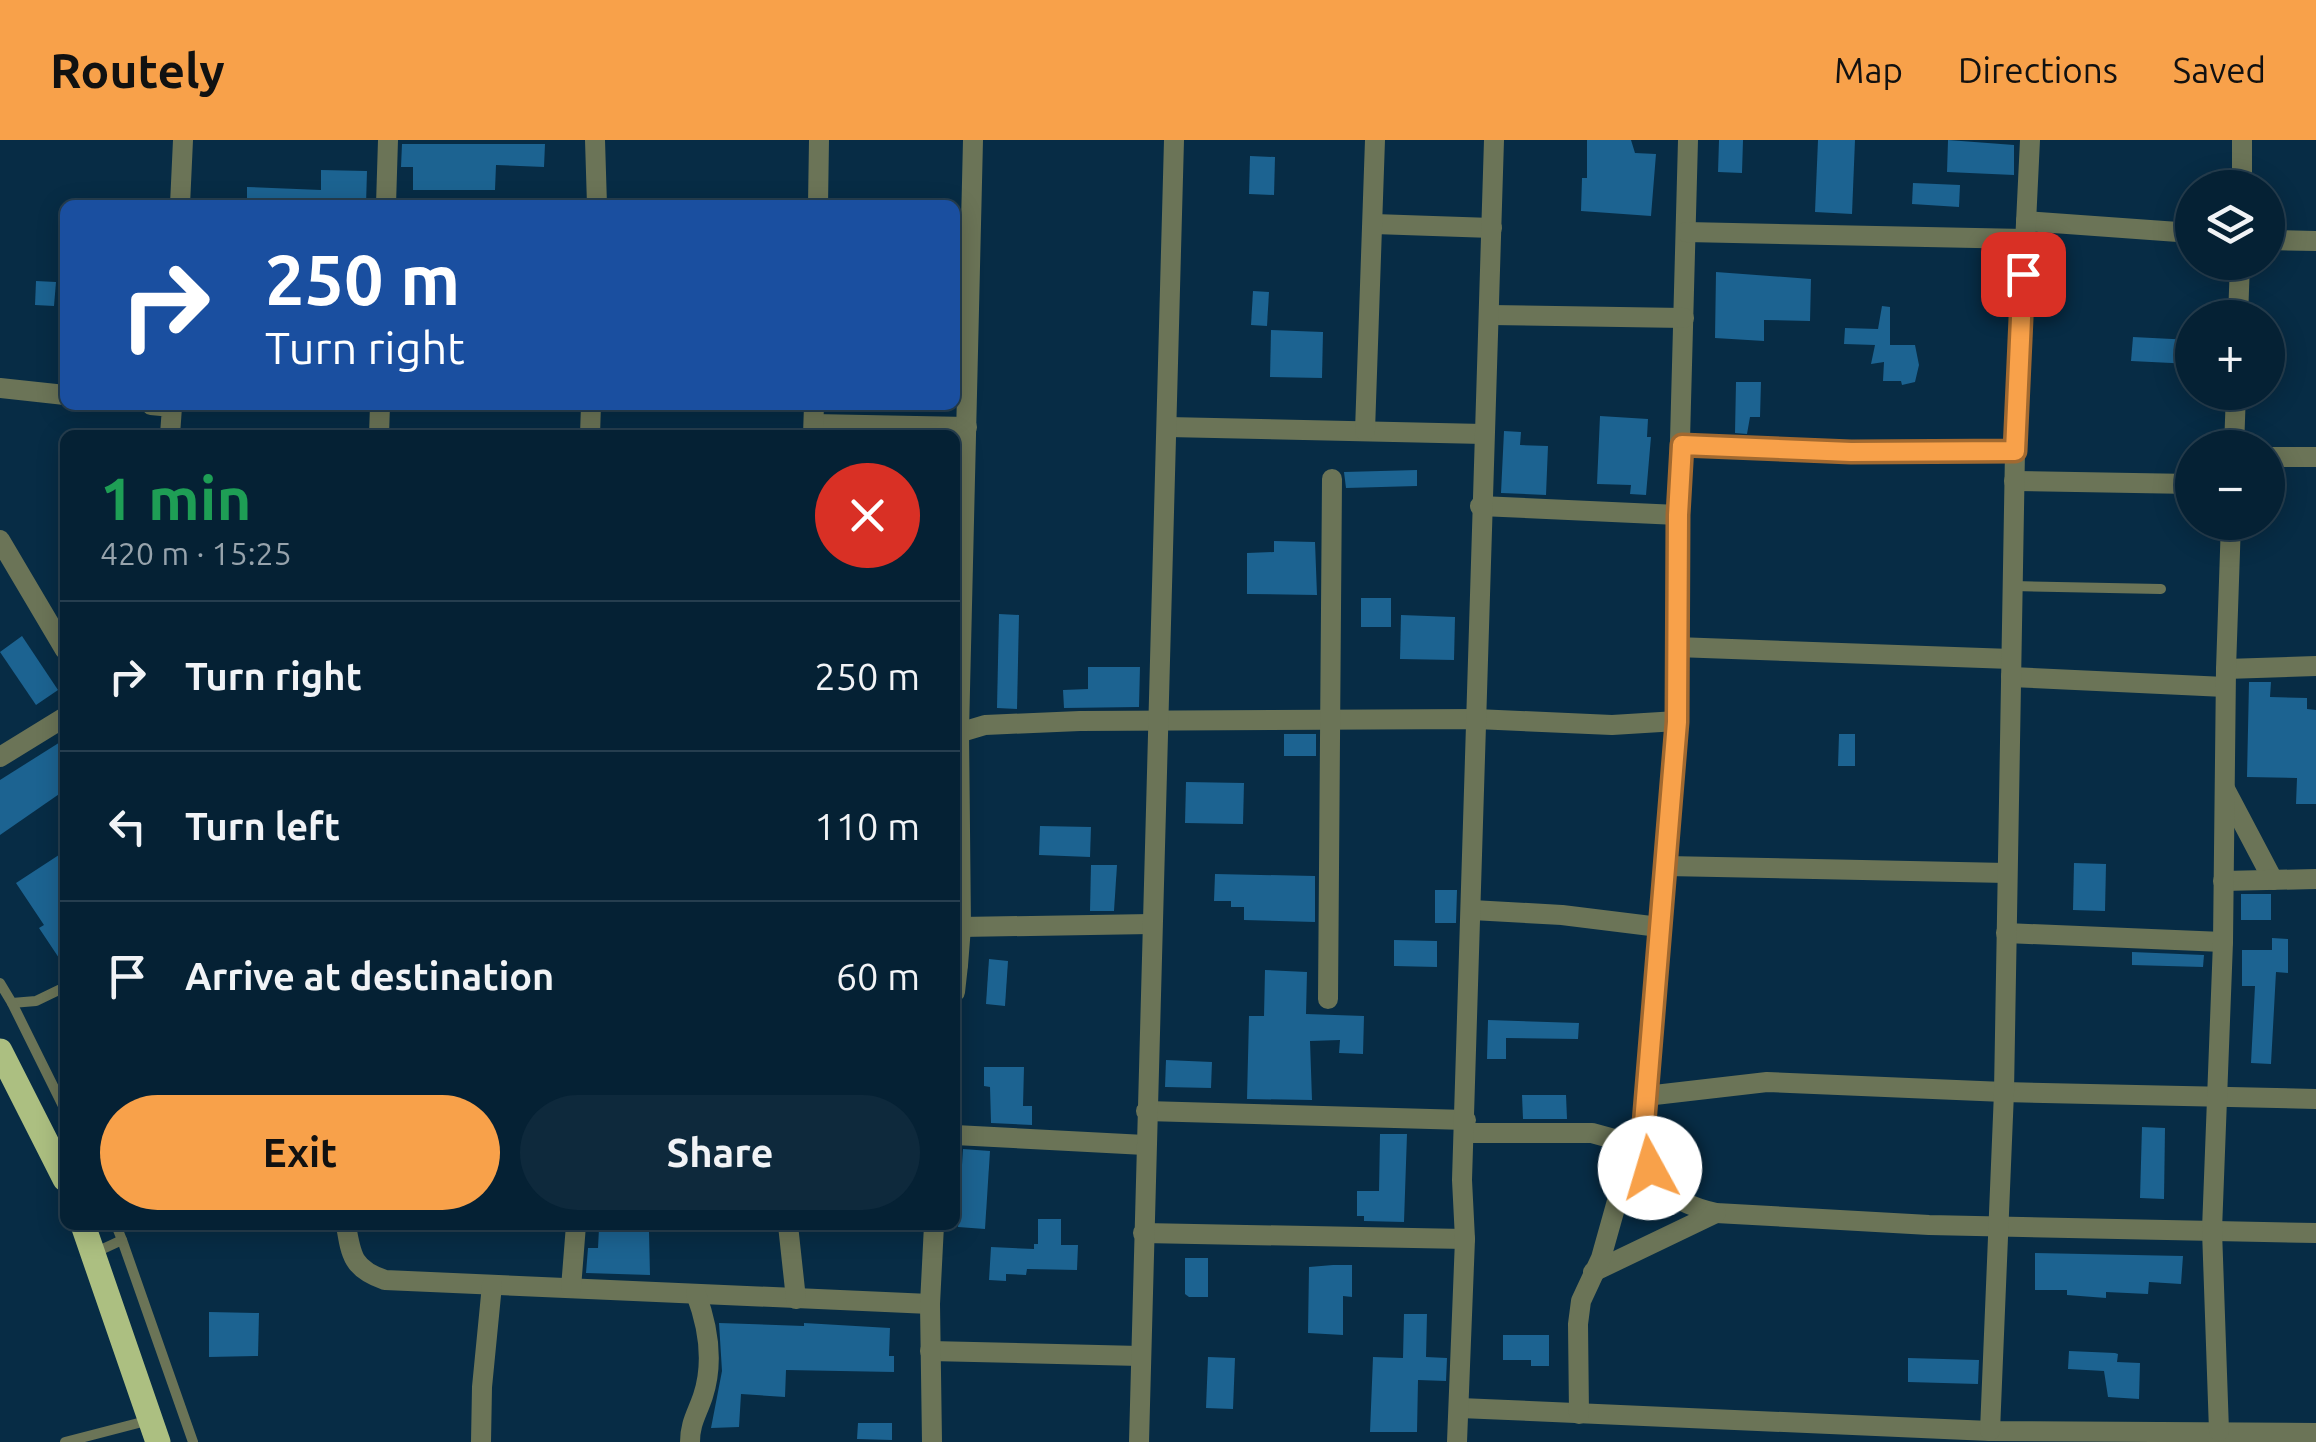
<!DOCTYPE html>
<html lang="en">
<head>
<meta charset="utf-8">
<style>
	body { margin:0; font-family:Ubuntu,sans-serif; background:#0e293c; color:#f1f3f6; height:100vh; display:flex; flex-direction:column; font-size:38px; white-space:nowrap }
	* { box-sizing:border-box; margin:0 }
	p { font-size:32px; color:#97a3ac }
	.icon { flex:none; width:55px; height:55px; fill:none; stroke:currentColor; stroke-width:2; stroke-linecap:round; stroke-linejoin:round }
	.map { position:relative; flex:1; overflow:hidden }
	.panel { position:absolute; left:60px; top:290px; width:900px; height:800px; display:flex; flex-direction:column; background:#052134; border-radius:15px; box-shadow:0 5px 25px #0003,0 0 0 2px #263e4f }
	.panel>* { flex:none }
	.banner { position:absolute; left:60px; top:60px; width:900px; height:210px; border-radius:15px; box-shadow:0 5px 25px #0003,0 0 0 2px #263e4f; background:#1a4fa0; color:#fff; overflow:hidden }
	.buttons { position:absolute; left:2175px; top:30px; display:grid; gap:20px }
	.buttons a { display:grid; place-items:center; width:110px; height:110px; border-radius:50%; background:#052134; box-shadow:0 5px 25px #0003,0 0 0 2px #263e4f; font-size:50px }
	.pin { position:absolute; display:grid; place-items:center; width:85px; height:85px; color:#fff; margin:-42px; border-radius:20px; box-shadow:0 5px 15px #0006 }
	.me { position:absolute; width:110px; margin:-55px; rotate:354deg; stroke-linejoin:round; filter:drop-shadow(0 0 8px #0008) }
	.turn { display:flex; align-items:center; gap:35px; height:210px; padding:0 40px; font-size:45px }
	.turn .icon { width:130px; height:130px; stroke-width:2.5 }
	.turn b { display:block; font-size:70px; line-height:85px }
	.round { display:grid; place-items:center; flex:none; width:105px; height:105px; border-radius:52px; background:#0e293c }
	.overview { display:flex; align-items:center; justify-content:space-between; height:170px; padding:0 40px }
	h1 { font-size:60px; font-weight:700; line-height:75px; color:#1e9e55 }
	.primary-button { display:flex; gap:20px; margin-top:auto; padding:20px 40px }
	.primary-button a { flex:1; height:115px; border-radius:60px; background:#f8a14a; color:#111; font-size:40px; font-weight:700; line-height:115px; text-align:center }
	.primary-button a+a { background:#0e293c; color:#f1f3f6 }
	ul { padding:0; list-style:none }
	li { display:flex; align-items:center; gap:30px; height:150px; padding:0 40px; border-top:2px solid #263e4f }
	li div { flex:1 }
	li b { display:block; font-size:38px }
	li em { font-style:normal }
	header { display:flex; align-items:center; gap:60px; box-sizing:border-box; height:140px; padding:0 50px; background:#f8a14a; color:#111 }
	header strong { font-size:48px }
	nav { display:flex; gap:55px; margin-inline-start:auto; font-size:35px }
	.map>svg:first-child { display:block }
	.building { fill:#1c6391 }
	.lines { fill:none; stroke-linecap:round; stroke-linejoin:round }
	.lane { stroke:#6b7457; stroke-width:10 }
	.street { stroke:#6b7457; stroke-width:20 }
	.primary { stroke:#acbf81; stroke-width:25 }
	.route-casing { stroke:#a16930; stroke-width:25 }
	.route { stroke:#f8a14a; stroke-width:18 }
</style>
</head>
<body>
<header>
<strong>Routely</strong>
<nav><a>Map</a><a>Directions</a><a>Saved</a></nav>
</header>
<div class="map">
<svg width="2316" height="1302" viewBox="0 0 2316 1302">
	<rect width="100%" height="100%" fill="#072c45"/>
	<g class="building">
		<polygon points="1587,0 1631,0 1635,13 1656,14 1651,76 1581,71 1582,38 1587,38"/>
		<polygon points="1719,0 1743,0 1742,33 1718,32"/>
		<polygon points="1818,0 1855,0 1852,74 1815,72"/>
		<polygon points="1948,0 2014,5 2014,35 1947,32"/>
		<polygon points="402,4 545,4 544,27 496,25 495,50 413,50 413,27 401,27"/>
		<polygon points="1250,16 1275,17 1274,55 1249,54"/>
		<polygon points="321,30 367,31 366,65 247,65 247,47 321,50"/>
		<polygon points="1913,43 1960,45 1959,67 1912,64"/>
		<polygon points="1716,132 1811,139 1810,181 1764,180 1764,201 1715,198"/>
		<polygon points="36,141 56,142 54,166 35,165"/>
		<polygon points="1253,151 1269,152 1267,186 1251,185"/>
		<polygon points="1882,166 1890,167 1890,205 1915,205 1919,225 1915,242 1902,245 1901,241 1883,241 1884,222 1871,224 1875,205 1844,204 1845,188 1878,189"/>
		<polygon points="1271,190 1323,192 1322,238 1270,237"/>
		<polygon points="2133,197 2192,200 2192,224 2131,221"/>
		<polygon points="1736,242 1761,242 1760,277 1750,277 1747,294 1735,293"/>
		<polygon points="1600,276 1648,279 1647,297 1651,297 1646,355 1630,354 1631,345 1597,344"/>
		<polygon points="1504,291 1521,292 1520,305 1548,306 1546,355 1501,353"/>
		<polygon points="1417,330 1417,346 1346,348 1344,332"/>
		<polygon points="1274,401 1315,402 1317,455 1247,454 1247,413 1274,412"/>
		<rect x="1361" y="458" width="30" height="29"/>
		<polygon points="999,474 1019,475 1017,569 997,568"/>
		<polygon points="1401,475 1455,477 1454,520 1400,519"/>
		<polygon points="22,496 58,550 36,565 0,512"/>
		<polygon points="1088,527 1140,527 1139,567 1064,568 1063,550 1088,549"/>
		<polygon points="2249,542 2271,542 2270,557 2307,558 2307,569 2316,570 2316,664 2296,664 2297,638 2247,637"/>
		<rect x="1284" y="594" width="32" height="22"/>
		<polygon points="1839,594 1855,594 1855,626 1838,626"/>
		<polygon points="65,599 65,650 0,695 0,640"/>
		<polygon points="1186,642 1244,643 1243,684 1185,683"/>
		<polygon points="1040,686 1091,687 1090,717 1039,715"/>
		<polygon points="65,711 65,827 39,788 44,785 16,743"/>
		<polygon points="2074,723 2106,724 2105,771 2073,770"/>
		<polygon points="1091,725 1117,725 1114,771 1090,771"/>
		<polygon points="1215,734 1315,736 1315,782 1244,780 1244,767 1231,767 1231,761 1214,761"/>
		<polygon points="1435,750 1457,750 1456,783 1435,783"/>
		<rect x="2241" y="754" width="30" height="26"/>
		<polygon points="2272,798 2288,799 2288,833 2276,832 2271,924 2251,923 2255,846 2242,846 2242,810 2272,810"/>
		<polygon points="1394,800 1437,801 1437,827 1394,826"/>
		<polygon points="2132,812 2204,815 2203,827 2132,825"/>
		<polygon points="989,819 1008,821 1005,866 986,864"/>
		<polygon points="1265,830 1307,832 1306,874 1364,876 1363,914 1339,913 1340,900 1310,901 1312,960 1247,959 1249,876 1264,876"/>
		<polygon points="1488,880 1579,883 1578,899 1506,898 1506,919 1487,919"/>
		<polygon points="1166,920 1212,922 1211,948 1165,947"/>
		<polygon points="984,927 1024,927 1023,966 1032,966 1032,985 991,983 990,947 984,946"/>
		<polygon points="1522,955 1566,955 1567,979 1523,979"/>
		<polygon points="2142,987 2165,988 2164,1059 2140,1058"/>
		<polygon points="1380,994 1407,994 1404,1082 1364,1081 1364,1076 1357,1076 1357,1051 1379,1051"/>
		<polygon points="963,1009 990,1011 985,1089 958,1087"/>
		<polygon points="1038,1079 1061,1079 1061,1105 1078,1105 1077,1130 1027,1129 1026,1135 1006,1134 1006,1141 989,1140 991,1107 1034,1109 1034,1104 1038,1104"/>
		<polygon points="599,1088 649,1091 650,1135 586,1133 588,1108 598,1108"/>
		<polygon points="2035,1113 2183,1116 2181,1144 2149,1142 2148,1154 2106,1152 2106,1158 2067,1155 2067,1150 2035,1150"/>
		<polygon points="1185,1118 1208,1118 1208,1157 1189,1157 1185,1154"/>
		<polygon points="1333,1125 1352,1125 1352,1157 1343,1156 1343,1195 1308,1193 1309,1127"/>
		<polygon points="209,1172 259,1173 258,1216 209,1217"/>
		<polygon points="1404,1174 1427,1174 1426,1217 1447,1218 1446,1241 1418,1240 1417,1292 1370,1292 1373,1217 1403,1218"/>
		<polygon points="719,1183 804,1186 804,1183 890,1188 889,1216 894,1216 894,1232 786,1230 785,1257 741,1254 739,1287 711,1288 722,1231"/>
		<polygon points="1503,1195 1549,1195 1549,1226 1531,1226 1531,1220 1503,1220"/>
		<polygon points="2069,1211 2115,1213 2118,1214 2117,1222 2140,1223 2139,1259 2108,1257 2104,1231 2068,1229"/>
		<polygon points="1208,1217 1235,1218 1233,1269 1206,1268"/>
		<polygon points="1908,1218 1979,1220 1978,1244 1908,1242"/>
		<polygon points="858,1283 892,1283 892,1300 857,1299"/>
	</g>
	<g class="lines">
		<g class="lane">
			<polyline points="2013,446 2161,449"/>
			<polyline points="0,843 12,863 36,861 65,847"/>
			<polyline points="12,863 65,970"/>
			<polyline points="122,1100 193,1302"/>
			<polyline points="94,1113 122,1100 116,1085"/>
			<polyline points="65,1302 150,1280"/>
		</g>
		<g class="street">
			<polyline points="595,0 597,65"/>
			<path d="M 1688,0 L 1678,375 L 1677,581 L 1644,983 C 1642,1037 1664,1061 1716,1073 L 1929,1085 L 2316,1093"/>
			<polyline points="2242,48 2242,0"/>
			<polyline points="180,65 183,0"/>
			<polyline points="386,65 388,0"/>
			<polyline points="818,65 819,0"/>
			<polyline points="2026,81 2192,93"/>
			<polyline points="1374,84 1492,88"/>
			<polyline points="1686,92 2025,99"/>
			<polyline points="2268,100 2316,101"/>
			<polyline points="1490,175 1684,178"/>
			<polyline points="2238,178 2240,122"/>
			<polyline points="0,248 65,255"/>
			<polyline points="151,265 172,267 170,295"/>
			<polyline points="814,284 967,287"/>
			<polyline points="1168,287 1484,294"/>
			<polyline points="1365,291 1375,0"/>
			<polyline points="379,295 380,265"/>
			<polyline points="590,295 591,265"/>
			<polyline points="813,295 814,265"/>
			<polyline points="1682,305 1851,312 2015,311"/>
			<polyline points="2234,308 2236,252"/>
			<polyline points="2268,317 2316,317"/>
			<polyline points="2014,341 2192,344"/>
			<polyline points="1480,366 1678,375"/>
			<polyline points="0,400 65,510"/>
			<polyline points="1676,507 2011,519"/>
			<polyline points="2226,529 2316,526"/>
			<polyline points="2011,537 2225,547"/>
			<polyline points="955,594 985,585 1080,581 1476,579 1612,585 1677,581"/>
			<polyline points="0,617 65,577"/>
			<polyline points="2225,649 2273,740"/>
			<polyline points="1666,726 2007,733"/>
			<polyline points="2223,741 2316,739"/>
			<polyline points="1472,770 1562,775 1659,787"/>
			<polyline points="961,787 1151,784"/>
			<polyline points="2006,793 2223,802"/>
			<polyline points="955,824 958,825 955,852"/>
			<polyline points="958,825 961,787 959,592 973,0"/>
			<polyline points="1328,859 1332,339"/>
			<polyline points="1646,956 1767,942 2004,952 2316,959"/>
			<polyline points="1146,971 1466,980"/>
			<polyline points="1466,993 1592,993 1643,1007"/>
			<polyline points="955,995 1145,1005"/>
			<path d="M 346,1085 C 351,1116 353,1129 385,1140 L 930,1164"/>
			<polyline points="788,1085 796,1159"/>
			<polyline points="1143,1093 1465,1099"/>
			<polyline points="1593,1132 1716,1073"/>
			<polyline points="571,1148 576,1085"/>
			<polyline points="930,1211 1140,1216"/>
			<polyline points="1460,1268 1990,1291 2316,1293"/>
			<polyline points="1579,1274 1578,1184 1581,1161 1601,1118 1617,1061 1650,1029"/>
			<polyline points="1990,1291 2004,952 2015,311 2030,0"/>
			<polyline points="2219,1291 2212,1090 2223,802 2226,529 2231,382"/>
			<polyline points="481,1302 482,1247 492,1145"/>
			<path d="M 690,1302 C 690,1283 697,1274 703,1256 C 714,1222 708,1186 696,1154"/>
			<polyline points="932,1302 930,1164 934,1085"/>
			<polyline points="1139,1302 1174,0"/>
			<polyline points="1457,1302 1465,1099 1462,1040 1494,0"/>
		</g>
		<g class="primary">
			<polyline points="0,911 65,1039"/>
			<polyline points="83,1085 158,1302"/>
		</g>
	</g>
	<g class="lines">
		<g class="route-casing">
			<polyline id="route" points="1650,1028 1644,1007 1644,983 1677,582 1678,375 1682,305 1851,312 2015,311 2023,134"/>
		</g>
		<use href="#route" class="route"/>
	</g>
</svg>
<div class="buttons">
<a><svg class="icon" aria-label="layers" viewBox="0 0 24 24"><path d="M12 4l9 5-9 5-9-5zM3 14l9 5 9-5"/></svg></a>
<a>+</a>
<a>−</a>
</div>
<div class="pin" style="left:2023px;top:134px;background:#d93025"><svg class="icon" aria-label="arrive" viewBox="0 0 24 24"><path d="M6 21V4h12l-3 4 3 4H6"/></svg></div>
<svg class="me" style="left:1650px;top:1028px" viewBox="-20 -20 40 40"><circle r="19" fill="#fff"/><path d="M0-13L10 11 0 6-10 11z" fill="#f8a14a"/></svg>
<div class="banner">
<div class="turn"><svg class="icon" aria-label="right" viewBox="0 0 24 24"><path d="M7 20v-9h11M14 6l5 5-5 5"/></svg><div><b>250 m</b>Turn right</div></div>
</div>
<section class="panel">
<div class="overview"><div><h1>1 min</h1><p>420 m · 15:25</p></div><a class="round" style="background:#d93025;color:#fff"><svg class="icon" aria-label="close" viewBox="0 0 24 24"><path d="M6 6l12 12M18 6L6 18"/></svg></a></div>
<ul>
<li><svg class="icon" aria-label="right" viewBox="0 0 24 24"><path d="M7 20v-9h11M14 6l5 5-5 5"/></svg><div><b>Turn right</b></div><em>250 m</em></li>
<li><svg class="icon" aria-label="left" viewBox="0 0 24 24"><path d="M17 20v-9H6M10 6l-5 5 5 5"/></svg><div><b>Turn left</b></div><em>110 m</em></li>
<li><svg class="icon" aria-label="arrive" viewBox="0 0 24 24"><path d="M6 21V4h12l-3 4 3 4H6"/></svg><div><b>Arrive at destination</b></div><em>60 m</em></li>
</ul>
<div class="primary-button"><a>Exit</a><a>Share</a></div>
</section>
</div>
</body>
</html>
